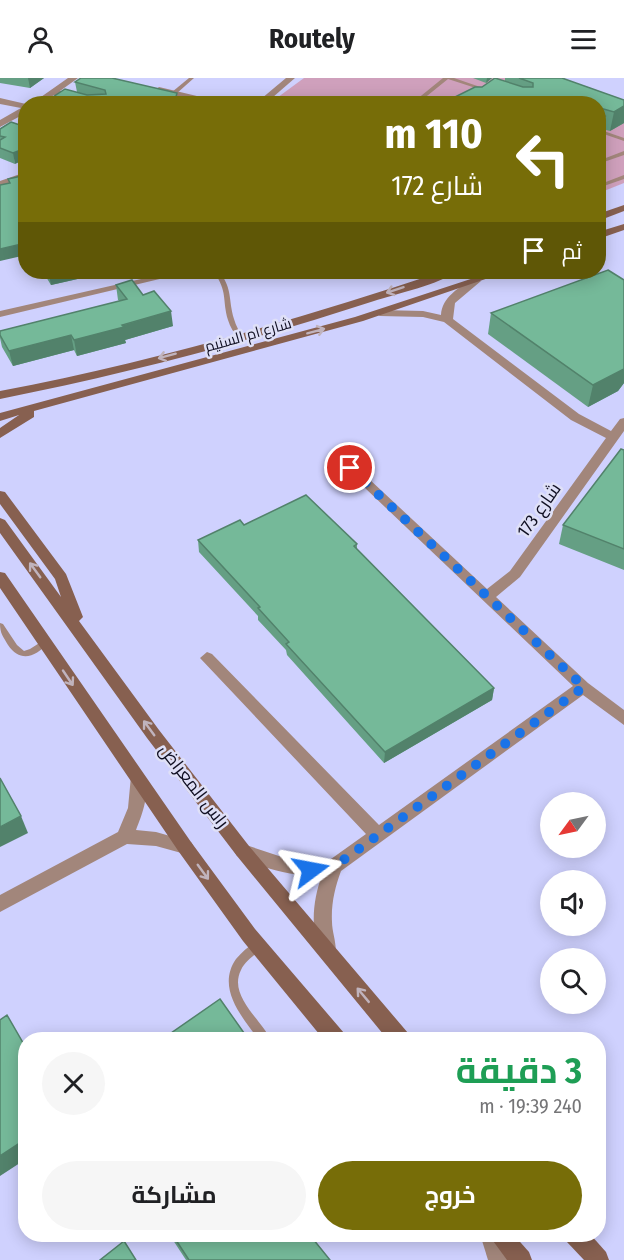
<!DOCTYPE html>
<html lang="ar">
<head>
<meta charset="utf-8">
<style>
	body { margin:0; font-family:"Fira Sans Condensed",Cairo,sans-serif; background:#f6f6f6; color:#202124; direction:rtl; height:100vh; display:flex; flex-direction:column; font-size:22px; white-space:nowrap }
	* { box-sizing:border-box; margin:0 }
	p { font-size:20px; color:#757577 }
	.icon { flex:none; width:33px; height:33px; fill:none; stroke:currentColor; stroke-width:2; stroke-linecap:round; stroke-linejoin:round }
	.map { position:relative; flex:1; overflow:hidden; direction:ltr }
	.sheet { position:absolute; left:18px; top:954px; width:588px; height:210px; display:flex; flex-direction:column; background:#fff; border-radius:24px; box-shadow:0 3px 15px #0003; direction:rtl }
	.sheet>* { flex:none }
	.top-card { position:absolute; left:18px; top:18px; width:588px; height:183px; border-radius:24px; box-shadow:0 3px 15px #0003; direction:rtl; background:#776d08; color:#fff; overflow:hidden }
	.needle { width:39px; rotate:237deg }
	.buttons { position:absolute; left:540px; top:714px; display:grid; gap:12px }
	.buttons a { display:grid; place-items:center; width:66px; height:66px; border-radius:50%; background:#fff; box-shadow:0 3px 15px #0003; font-size:30px }
	.pin { position:absolute; display:grid; place-items:center; width:51px; height:51px; color:#fff; margin:-26px; border:3px solid #fff; border-radius:50%; box-shadow:0 2px 6px #0007 }
	.me { position:absolute; width:66px; margin:-33px; rotate:77deg; stroke-linejoin:round; filter:drop-shadow(0 0 4px #0008) }
	.turn { display:flex; align-items:center; gap:21px; height:126px; padding:0 24px; font-size:27px }
	.turn .icon { width:78px; height:78px; stroke-width:2.5 }
	.turn b { display:block; font-size:42px; line-height:51px }
	.then { display:flex; align-items:center; height:57px; padding:0 24px; background:#0003; gap:12px; font-size:22px }
	.round { display:grid; place-items:center; flex:none; width:63px; height:63px; border-radius:32px; background:#f6f6f6 }
	.head { display:flex; align-items:center; justify-content:space-between; height:102px; padding:0 24px }
	h1 { font-size:36px; font-weight:700; line-height:45px; color:#1e9e55 }
	.cta { display:flex; gap:12px; margin-top:auto; padding:12px 24px }
	.cta a { flex:1; height:69px; border-radius:36px; background:#776d08; color:#fff; font-size:24px; font-weight:700; line-height:69px; text-align:center }
	.cta a+a { background:#f6f6f6; color:#202124 }
	header { display:flex; justify-content:space-between; align-items:center; height:78px; padding:0 24px; background:#fff; font-size:27px; font-weight:700 }
	.map>svg:first-child { display:block }
	.green { fill:#cfa0bc }
	.lines { fill:none; stroke-linecap:round; stroke-linejoin:round }
	.lane { fill:#a2867b; fill-rule:evenodd }
	.street { fill:#a2867b; fill-rule:evenodd }
	.secondary { fill:#876050; fill-rule:evenodd }
	.wall { fill:#659f84 }
	.shaded-wall { fill:#52826b }
	.building { fill:#75b999; stroke:#52826b; stroke-width:1.5 }
	.oneway { stroke:#c0b3bd }
	.route { stroke:#1a73e8; stroke-width:10; stroke-dasharray:0 18 }
	.labels { text-anchor:middle; dominant-baseline:central; stroke-width:5; stroke-linejoin:round; paint-order:stroke }
	.far-street-label { font-size:15px; fill:#100f22; stroke:#dfe0f7 }
	.street-label { font-size:18px; fill:#100f22; stroke:#dfe0f7 }
</style>
</head>
<body>
<header><svg class="icon" aria-label="menu" viewBox="0 0 24 24"><path d="M4 6h16M4 12h16M4 18h16"/></svg>Routely<svg class="icon" aria-label="person" viewBox="0 0 24 24"><circle cx="12" cy="8" r="4"/><path d="M4 21q1-7 8-7t8 7"/></svg></header>
<div class="map">
<svg width="624" height="1182" viewBox="0 0 624 1182">
	<rect width="100%" height="100%" fill="#cfd1fe"/>
	<g class="green">
		<polygon points="304,0 517,0 589,25 270,25"/>
		<polygon points="598,29 624,38 624,105 599,115"/>
	</g>
	<g class="lines">
		<g class="lane">
			<polygon points="189,0 194,0 176,16 172,16 172,14"/>
			<polygon points="443,0 454,0 489,12 485,13 448,1 417,26 411,26"/>
			<polygon points="598,51 624,60 624,63 598,54"/>
			<polygon points="624,73 624,77 598,86 598,83"/>
			<polygon points="624,97 624,101 598,110 598,107"/>
			<path d="M 214,194 L 220,194 C 233,213 228,221 234,241 C 236,248 239,253 243,259 L 242,260 L 238,260 C 234,255 230,249 228,242 C 222,222 228,214 214,194 Z"/>
			<path d="M 0,545 L 3,546 L 17,567 L 24,573 L 30,571 L 44,562 L 48,565 C 36,579 20,585 8,567 C 3,558 0,556 0,545 Z"/>
			<path d="M 258,863 L 262,865 L 263,868 C 257,877 246,881 241,892 C 228,918 261,941 271,962 L 259,962 C 242,939 216,910 236,881 C 242,874 250,867 258,863 Z"/>
		</g>
		<g class="street">
			<polygon points="68,0 78,0 60,13 106,26 89,26 54,17 41,26 31,26"/>
			<polygon points="286,0 295,0 265,26 255,26"/>
			<polygon points="159,9 222,24 223,26 206,26 156,14 155,12"/>
			<polygon points="0,20 26,26 26,35 0,49 0,42 21,30 0,26"/>
			<polygon points="26,94 26,100 0,109 0,103"/>
			<polygon points="172,194 189,194 0,239 0,233"/>
			<path d="M 472,201 L 481,203 L 455,225 L 453,241 L 579,336 L 611,353 L 620,341 L 624,340 L 624,353 L 520,499 L 496,519 L 588,605 L 624,632 L 624,647 L 583,617 L 341,793 C 335,809 331,826 332,844 C 332,856 339,870 334,881 L 328,883 L 322,881 C 310,854 312,824 322,797 C 291,799 265,791 237,778 L 234,773 L 237,768 L 243,766 L 288,781 L 322,782 L 331,781 L 366,756 L 200,580 L 207,574 L 212,576 L 379,747 L 573,608 L 344,390 L 350,386 L 354,387 L 487,511 L 510,493 L 606,360 L 571,342 L 444,244 L 423,239 L 380,238 L 375,235 L 380,232 L 423,233 L 441,237 C 442,219 459,210 472,201 Z"/>
			<path d="M 137,696 L 143,698 C 151,714 142,737 136,752 L 156,754 L 191,764 L 194,769 L 191,774 L 185,776 L 156,768 L 127,766 L 0,834 L 0,817 L 118,754 L 128,730 L 131,698 Z"/>
			<polygon points="480,1156 502,1156 510,1182 488,1182"/>
		</g>
		<g class="secondary">
			<polygon points="624,127 624,133 598,143 598,136"/>
			<polygon points="624,146 624,152 598,161 598,154"/>
			<path d="M 441,194 L 455,194 C 443,205 393,217 374,223 C 251,263 127,296 0,321 L 0,313 C 150,285 296,242 441,194 Z"/>
			<polygon points="492,194 506,194 363,243 34,333 34,339 0,360 0,350 19,337 0,343 0,335 355,239"/>
			<polygon points="0,413 5,414 66,496 83,539 79,543 159,652 249,768 408,955 410,962 388,962 237,778 147,660 0,455 0,440 5,442 61,519 55,501 0,426"/>
			<polygon points="0,494 5,495 191,764 255,851 344,955 346,962 324,962 243,863 179,774 0,510"/>
			<polygon points="488,1156 513,1156 529,1174 532,1182 507,1182"/>
			<polygon points="564,1156 590,1156 606,1174 609,1182 584,1182 567,1164"/>
		</g>
	</g>
	<g class="wall">
		<polygon points="0,0 44,0 30,10 0,5"/>
		<polygon points="473,0 492,0 486,5"/>
		<polygon points="505,0 562,0 624,22 624,45 610,53 602,51 601,57 598,59 598,26 482,9 505,3"/>
		<polygon points="75,4 178,23 188,26 54,26 53,19 77,14"/>
		<polygon points="11,44 15,86 0,80 0,51"/>
		<polygon points="43,194 104,194 104,195 51,207"/>
		<polygon points="624,202 624,305 618,313 588,329 488,256 491,235"/>
		<polygon points="116,207 143,217 173,248 125,262 126,265 77,278 74,272 13,288 2,269 0,260 0,253 120,223 118,222"/>
		<polygon points="624,372 624,492 559,466 563,447"/>
		<polygon points="244,447 357,466 357,471 494,610 492,622 384,685 287,577 286,572 258,542 258,538 199,474 198,462"/>
		<polygon points="169,1156 309,1156 330,1182 186,1182"/>
	</g>
	<g class="shaded-wall">
		<polygon points="28,0 44,0 30,10"/>
		<polygon points="487,0 492,0 486,5"/>
		<polygon points="624,28 624,45 610,53 614,34"/>
		<polygon points="605,38 601,57 598,59 598,42"/>
		<polygon points="26,70 26,81 15,86 13,75"/>
		<polygon points="26,165 26,177 0,183 0,171"/>
		<polygon points="59,194 104,194 104,195 51,207 49,196"/>
		<polygon points="171,233 173,248 125,262 126,265 77,278 74,262"/>
		<polygon points="71,257 74,272 13,288 9,273"/>
		<polygon points="624,291 624,305 618,313 588,329 593,307"/>
		<polygon points="494,610 492,622 384,685 385,674"/>
		<polygon points="21,738 28,755 0,769 0,749"/>
		<polygon points="26,1061 26,1081 0,1098 0,1078"/>
	</g>
	<g class="building">
		<polygon points="81,0 112,0 177,15 175,23 188,26 83,26 53,19 65,11 87,17 106,16 105,12 75,4"/>
		<polygon points="495,0 523,9 533,9 533,5 519,0 562,0 624,22 624,28 614,34 600,30 600,36 605,38 598,42 598,26 441,26 475,9 482,9"/>
		<polygon points="11,44 26,49 26,70 13,75 0,70 0,62 5,59 0,58 0,51"/>
		<polygon points="26,97 26,165 0,171 0,107 10,105 8,101"/>
		<polygon points="608,192 624,202 624,291 593,307 491,235"/>
		<polygon points="47,194 59,194 49,196"/>
		<polygon points="132,202 143,217 154,213 171,233 122,247 124,249 74,262 71,257 9,273 0,257 0,253 127,221 116,207"/>
		<polygon points="621,371 624,372 624,471 563,447"/>
		<polygon points="306,417 357,466 354,468 494,610 385,674 286,566 289,564 258,530 260,529 198,462 240,442 244,447"/>
		<polygon points="0,700 21,738 0,749"/>
		<polygon points="220,921 249,962 161,962"/>
		<polygon points="7,937 26,970 26,1061 0,1078 0,942"/>
		<polygon points="172,1156 309,1156 330,1182 189,1182"/>
		<polygon points="124,1163 136,1182 100,1182"/>
	</g>
	<defs><path id="oneway-shaft" d="M-6 0H5M1.5-3L5.5 0L1.5 3" fill="none" stroke-width="1.6" stroke-linecap="round" stroke-linejoin="round" transform="scale(1.5)"/></defs>
	<g class="oneway">
		<use href="#oneway-shaft" transform="translate(395 212) rotate(162)"/>
		<use href="#oneway-shaft" transform="translate(316 253) rotate(-15)"/>
		<use href="#oneway-shaft" transform="translate(167 278) rotate(165)"/>
		<use href="#oneway-shaft" transform="translate(35 492) rotate(-126)"/>
		<use href="#oneway-shaft" transform="translate(68 600) rotate(56)"/>
		<use href="#oneway-shaft" transform="translate(149 650) rotate(-126)"/>
		<use href="#oneway-shaft" transform="translate(203 794) rotate(54)"/>
		<use href="#oneway-shaft" transform="translate(363 917) rotate(-130)"/>
	</g>
	<g class="lines">
		<polyline class="route" points="311,792 335,788 584,609 350,390"/>
	</g>
	<g class="labels">
		<g class="far-street-label">
			<text transform="translate(248 257) rotate(-16)">شارع ام السنيم</text>
		</g>
		<g class="street-label">
			<text transform="translate(539 432) rotate(-55)">شارع 173</text>
			<text transform="translate(194 708) rotate(52)">راس المعراض</text>
		</g>
	</g>
</svg>
<div class="buttons">
<a><svg class="needle" viewBox="-14 -14 28 28"><path d="M0-13l5 13h-10z" fill="#e53935"/><path d="M0 13l5-13h-10z" fill="#757577"/></svg></a>
<a><svg class="icon" aria-label="sound" viewBox="0 0 24 24"><path d="M4 9h4l5-4v14l-5-4H4zM17 9q2 3 0 6"/></svg></a>
<a><svg class="icon" aria-label="search" viewBox="0 0 24 24"><circle cx="10" cy="10" r="6"/><path d="M15 15l6 6"/></svg></a>
</div>
<div class="pin" style="left:350px;top:390px;background:#d93025"><svg class="icon" aria-label="arrive" viewBox="0 0 24 24"><path d="M6 21V4h12l-3 4 3 4H6"/></svg></div>
<svg class="me" style="left:311px;top:792px" viewBox="-20 -20 40 40"><path d="M0-17L14 15 0 8-14 15z" fill="#1a73e8" stroke="#fff" stroke-width="4"/></svg>
<div class="top-card">
<div class="turn"><svg class="icon" aria-label="left" viewBox="0 0 24 24"><path d="M17 20v-9H6M10 6l-5 5 5 5"/></svg><div><b>110 m</b>شارع 172</div></div>
<div class="then">ثم<svg class="icon" aria-label="arrive" viewBox="0 0 24 24"><path d="M6 21V4h12l-3 4 3 4H6"/></svg></div>
</div>
<section class="sheet">
<div class="head"><div><h1>3 دقيقة</h1><p>240 m · 19:39</p></div><a class="round"><svg class="icon" aria-label="close" viewBox="0 0 24 24"><path d="M6 6l12 12M18 6L6 18"/></svg></a></div>
<div class="cta"><a>خروج</a><a>مشاركة</a></div>
</section>
</div>
</body>
</html>
